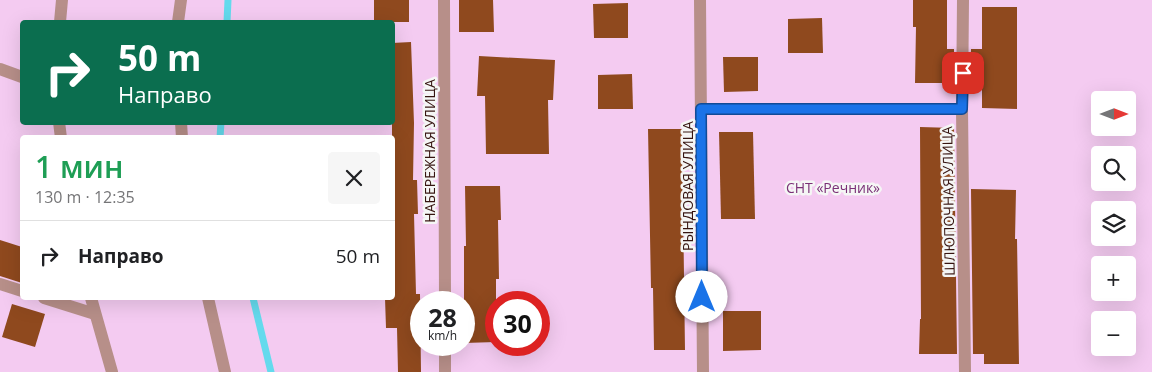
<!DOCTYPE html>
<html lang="ru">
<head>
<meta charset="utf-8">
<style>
	body { margin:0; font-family:"Open Sans",sans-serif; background:#f6f6f6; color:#202124; height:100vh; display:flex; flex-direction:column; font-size:19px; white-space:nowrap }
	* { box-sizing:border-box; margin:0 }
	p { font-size:16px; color:#757577 }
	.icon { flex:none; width:28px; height:28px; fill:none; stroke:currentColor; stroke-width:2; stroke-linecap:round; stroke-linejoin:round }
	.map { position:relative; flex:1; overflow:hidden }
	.panel { position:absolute; left:20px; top:135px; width:375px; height:165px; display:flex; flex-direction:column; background:#fff; border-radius:5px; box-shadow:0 5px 20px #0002 }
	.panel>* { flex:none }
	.hud { position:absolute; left:20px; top:20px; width:375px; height:105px; border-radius:5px; box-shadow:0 5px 20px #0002; background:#0b6e4f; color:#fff; overflow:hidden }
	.needle { width:32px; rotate:90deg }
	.tools { position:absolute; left:1091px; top:91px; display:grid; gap:10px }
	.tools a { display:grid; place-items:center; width:45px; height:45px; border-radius:5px; background:#fff; box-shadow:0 5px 20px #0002; font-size:25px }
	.speed { position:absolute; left:410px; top:291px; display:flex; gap:10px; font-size:25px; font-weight:700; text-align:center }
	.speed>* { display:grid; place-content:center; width:65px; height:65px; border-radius:50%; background:#fff; box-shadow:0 5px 20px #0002; line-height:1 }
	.speed small { font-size:12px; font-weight:400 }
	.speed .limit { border:8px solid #d22; background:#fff; color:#111 }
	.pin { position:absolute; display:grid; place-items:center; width:42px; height:42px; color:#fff; margin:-21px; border-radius:10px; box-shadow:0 2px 8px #0006 }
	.me { position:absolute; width:55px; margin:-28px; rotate:0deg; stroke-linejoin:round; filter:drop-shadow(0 0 4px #0008) }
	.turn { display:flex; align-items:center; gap:18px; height:105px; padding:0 15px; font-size:22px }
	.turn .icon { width:65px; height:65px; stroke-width:2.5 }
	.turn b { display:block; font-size:35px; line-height:42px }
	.round { display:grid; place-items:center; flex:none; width:52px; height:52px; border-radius:5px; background:#f6f6f6 }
	.headline { display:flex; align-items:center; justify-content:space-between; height:85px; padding:0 15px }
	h1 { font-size:30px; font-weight:600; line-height:38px; color:#1e9e55 }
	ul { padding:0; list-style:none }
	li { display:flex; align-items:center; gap:15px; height:70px; padding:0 15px; border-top:1px solid #e0e0e0 }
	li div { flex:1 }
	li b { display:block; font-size:19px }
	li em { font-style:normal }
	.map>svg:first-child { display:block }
	.green { fill:#f4cbf1; fill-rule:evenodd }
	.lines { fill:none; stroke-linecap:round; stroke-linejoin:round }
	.stream { stroke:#64daed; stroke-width:7 }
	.building { fill:#8f491e }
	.minor { stroke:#b78f89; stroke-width:12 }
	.route-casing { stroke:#114b97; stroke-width:12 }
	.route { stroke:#1a73e8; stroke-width:9 }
	.labels { text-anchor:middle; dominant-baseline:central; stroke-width:5; stroke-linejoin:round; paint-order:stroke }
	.street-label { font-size:14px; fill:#361410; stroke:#f5f6f5 }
	.park-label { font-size:14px; fill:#7a3077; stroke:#f5f6f5 }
</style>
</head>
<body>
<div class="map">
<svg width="1152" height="372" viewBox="0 0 1152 372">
	<rect width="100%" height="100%" fill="#f7e3e0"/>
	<path class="green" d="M 0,0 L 1152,0 L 1152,372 L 0,372 ZM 22,22 L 392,22 L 392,122 L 22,122 ZM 1100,100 L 1128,100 L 1128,128 L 1100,128 ZM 22,138 L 392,138 L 392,298 L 22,298 ZM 1100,155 L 1128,155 L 1128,182 L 1100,182 ZM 1100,210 L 1128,210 L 1128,238 L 1100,238 ZM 1100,265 L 1128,265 L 1128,292 L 1100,292 ZM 421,302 L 464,302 L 464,345 L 421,345 ZM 496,302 L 539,302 L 539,345 L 496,345 ZM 1100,320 L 1128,320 L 1128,348 L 1100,348 Z"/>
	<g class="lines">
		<g class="stream">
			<polyline points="227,22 228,0"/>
			<polyline points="220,138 221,122"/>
			<polyline points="253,298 271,372"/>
		</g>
	</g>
	<g class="building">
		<rect x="374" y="0" width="35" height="22"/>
		<polygon points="459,0 493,0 494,32 459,32"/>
		<polygon points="913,0 947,0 947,49 954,49 954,83 915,83 916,27 913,27"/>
		<polygon points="628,3 628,38 594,38 593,4"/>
		<polygon points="982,7 1017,7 1017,109 982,108 982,83 970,83 971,49 982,49"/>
		<polygon points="822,18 823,53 788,53 788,19"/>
		<polygon points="411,42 414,123 413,180 417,180 418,214 414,214 416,294 420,294 421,372 398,372 397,328 386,328 385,298 392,298 392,43"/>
		<polygon points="479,56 555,60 553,100 548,100 549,154 486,154 485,96 477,96"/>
		<polygon points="723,57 758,57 758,91 724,92"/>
		<polygon points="632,74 633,109 598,109 598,75"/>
		<polygon points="920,127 954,128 957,354 919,354 920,319 921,319"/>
		<polygon points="648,129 682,129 685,350 654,350 653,288 651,288"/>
		<polygon points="719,132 753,132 755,219 721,219"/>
		<polygon points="465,186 500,186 501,220 498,220 499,279 496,279 496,342 464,343 464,246 466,246"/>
		<polygon points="971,189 1016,190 1015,239 1017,239 1019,364 984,364 984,354 973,354"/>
		<polygon points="0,240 22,247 22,283 0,276"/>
		<polygon points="12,304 45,314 35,347 2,337"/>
		<polygon points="723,311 761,311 761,350 723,351"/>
	</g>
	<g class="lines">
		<g class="minor">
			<polyline points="444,0 445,302"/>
			<polyline points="700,0 703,372"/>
			<polyline points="963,0 962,109 965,372"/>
			<polyline points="60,22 62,0"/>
			<polyline points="178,22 181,0"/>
			<polyline points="0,69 22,77"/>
			<polyline points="701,109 962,109"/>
			<polyline points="59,122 61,138"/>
			<polyline points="181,122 182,138"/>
			<polyline points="0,284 22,291"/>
			<polyline points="44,298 95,314"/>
			<polyline points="91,298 112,372"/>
			<polyline points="208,298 225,372"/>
			<polyline points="445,345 445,372"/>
		</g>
	</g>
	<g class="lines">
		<g class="route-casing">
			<polyline id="route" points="702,297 701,109 962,109 963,73"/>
		</g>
		<use href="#route" class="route"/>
	</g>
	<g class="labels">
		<g class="street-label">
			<text transform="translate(429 151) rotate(-90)">НАБЕРЕЖНАЯ УЛИЦА</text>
			<text transform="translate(687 186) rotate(-90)">РЫНДОВАЯ УЛИЦА</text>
			<text transform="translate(948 201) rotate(-91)">ШЛЮПОЧНАЯ УЛИЦА</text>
		</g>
		<g class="park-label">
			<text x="833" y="187">СНТ «Речник»</text>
		</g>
	</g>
</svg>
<div class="tools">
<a><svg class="needle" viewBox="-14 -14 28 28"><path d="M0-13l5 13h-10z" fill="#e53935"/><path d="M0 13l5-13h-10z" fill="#757577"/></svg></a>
<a><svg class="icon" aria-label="search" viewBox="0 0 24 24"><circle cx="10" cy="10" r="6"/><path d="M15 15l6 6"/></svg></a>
<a><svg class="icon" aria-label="layers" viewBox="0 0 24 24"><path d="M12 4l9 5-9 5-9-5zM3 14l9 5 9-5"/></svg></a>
<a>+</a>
<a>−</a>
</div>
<div class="speed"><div>28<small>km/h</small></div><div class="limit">30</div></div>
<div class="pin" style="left:963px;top:73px;background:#d93025"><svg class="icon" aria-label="arrive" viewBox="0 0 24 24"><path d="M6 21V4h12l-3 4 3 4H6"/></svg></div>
<svg class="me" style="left:702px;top:297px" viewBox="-20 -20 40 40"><circle r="19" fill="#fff"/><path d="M0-13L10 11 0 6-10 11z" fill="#1a73e8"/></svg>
<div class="hud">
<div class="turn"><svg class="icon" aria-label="right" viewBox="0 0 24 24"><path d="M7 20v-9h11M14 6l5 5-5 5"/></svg><div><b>50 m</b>Направо</div></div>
</div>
<section class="panel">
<div class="headline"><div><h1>1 мин</h1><p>130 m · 12:35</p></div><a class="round"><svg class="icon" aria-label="close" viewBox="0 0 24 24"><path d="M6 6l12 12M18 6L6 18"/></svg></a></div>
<ul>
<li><svg class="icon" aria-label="right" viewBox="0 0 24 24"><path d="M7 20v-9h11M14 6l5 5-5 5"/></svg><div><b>Направо</b></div><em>50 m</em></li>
</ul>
</section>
</div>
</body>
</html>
